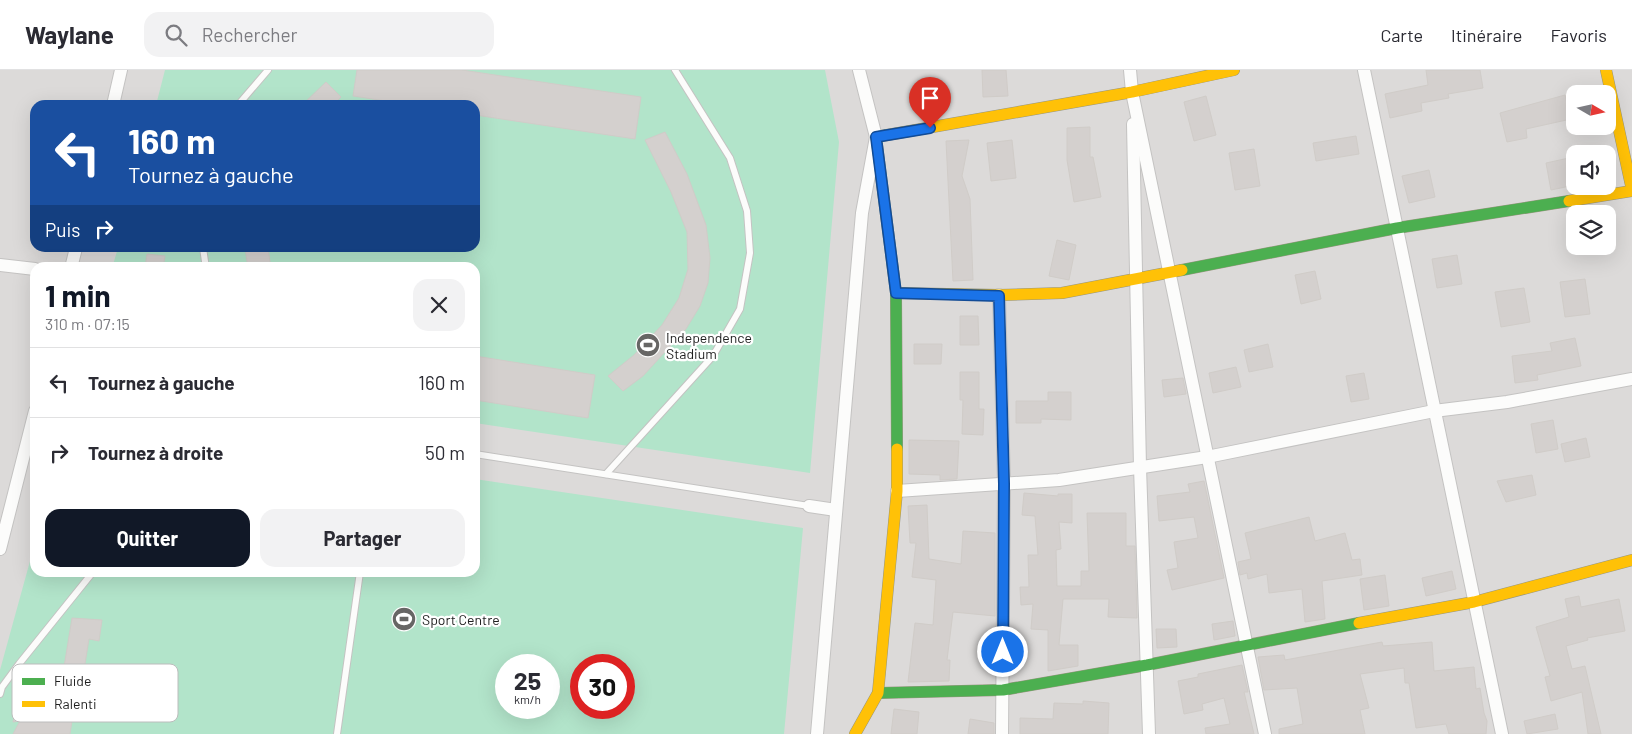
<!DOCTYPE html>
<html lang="fr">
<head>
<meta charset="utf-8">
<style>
	body { margin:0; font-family:Barlow,sans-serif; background:#f2f2f3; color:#2b2b33; height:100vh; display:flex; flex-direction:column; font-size:19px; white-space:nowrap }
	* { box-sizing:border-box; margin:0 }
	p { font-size:16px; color:#7c7c81 }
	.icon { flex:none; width:28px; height:28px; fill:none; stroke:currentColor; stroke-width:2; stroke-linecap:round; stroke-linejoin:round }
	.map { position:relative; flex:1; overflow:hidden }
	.drawer { position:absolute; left:30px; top:192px; width:450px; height:315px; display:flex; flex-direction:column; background:#fff; border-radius:15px; box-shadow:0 5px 20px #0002 }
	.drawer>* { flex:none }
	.guide { position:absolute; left:30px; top:30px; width:450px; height:152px; border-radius:15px; box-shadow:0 5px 20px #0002; background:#1a4fa0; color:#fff; overflow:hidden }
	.needle { width:32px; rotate:99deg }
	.tools { position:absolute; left:1566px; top:15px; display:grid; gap:10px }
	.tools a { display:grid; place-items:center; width:50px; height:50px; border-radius:10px; background:#fff; box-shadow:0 5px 20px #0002; font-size:25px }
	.speed { position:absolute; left:495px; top:584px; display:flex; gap:10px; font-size:25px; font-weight:700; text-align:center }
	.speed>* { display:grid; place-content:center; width:65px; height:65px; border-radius:50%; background:#fff; box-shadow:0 5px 20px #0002; line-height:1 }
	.speed small { font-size:12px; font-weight:400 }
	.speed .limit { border:8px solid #d22; background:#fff; color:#111 }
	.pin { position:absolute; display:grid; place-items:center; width:42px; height:42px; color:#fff; margin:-51px -21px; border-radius:50% 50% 50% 0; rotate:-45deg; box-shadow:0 0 5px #0007 }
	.pin .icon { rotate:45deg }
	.me { position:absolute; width:55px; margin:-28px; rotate:0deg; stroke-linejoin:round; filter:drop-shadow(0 0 4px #0008) }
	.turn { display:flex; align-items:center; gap:18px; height:105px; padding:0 15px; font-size:22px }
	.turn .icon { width:65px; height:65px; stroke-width:2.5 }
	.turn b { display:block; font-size:35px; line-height:42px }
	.then { display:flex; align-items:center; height:48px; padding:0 15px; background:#0003; gap:10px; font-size:19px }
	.round { display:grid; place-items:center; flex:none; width:52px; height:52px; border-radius:15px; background:#f2f2f3 }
	.headline { display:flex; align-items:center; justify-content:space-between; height:85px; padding:0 15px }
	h1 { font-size:30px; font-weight:700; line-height:38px; color:#111827 }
	.button { display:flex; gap:10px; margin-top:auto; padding:10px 15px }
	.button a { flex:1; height:58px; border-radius:15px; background:#111827; color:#fff; font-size:20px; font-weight:700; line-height:58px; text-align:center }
	.button a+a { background:#f2f2f3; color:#2b2b33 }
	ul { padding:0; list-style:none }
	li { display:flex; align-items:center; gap:15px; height:70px; padding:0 15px; border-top:1px solid #e1e1e2 }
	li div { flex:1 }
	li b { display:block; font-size:19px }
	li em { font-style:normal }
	header { display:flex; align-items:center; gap:30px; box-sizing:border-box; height:70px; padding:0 25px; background:#fff; border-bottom:1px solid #e1e1e2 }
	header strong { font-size:24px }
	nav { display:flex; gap:28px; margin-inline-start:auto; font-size:18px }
	.search { width:350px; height:45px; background:#f2f2f3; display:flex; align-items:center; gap:12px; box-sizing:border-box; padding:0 18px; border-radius:15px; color:#7c7c81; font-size:19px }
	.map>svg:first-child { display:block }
	.residential { fill:#dcdad9; fill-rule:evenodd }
	.pitch { fill:#b2e4ca; fill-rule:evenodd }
	.building { fill:#d4d0ce; stroke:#d0ccc8 }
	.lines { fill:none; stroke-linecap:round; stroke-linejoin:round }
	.lane-casing { stroke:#c4c3c2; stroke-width:8 }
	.street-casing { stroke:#c4c3c2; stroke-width:14 }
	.fast-casing { stroke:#97967f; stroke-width:12 }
	.slow-casing { stroke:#97967f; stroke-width:12 }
	.lane { stroke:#fcfcfb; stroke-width:6 }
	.street { stroke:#fcfcfb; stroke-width:12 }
	.fast { stroke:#4caf50; stroke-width:11 }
	.slow { stroke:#ffc107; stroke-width:11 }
	.route-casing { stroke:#114b97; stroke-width:12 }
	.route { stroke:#1a73e8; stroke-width:9 }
	.labels { text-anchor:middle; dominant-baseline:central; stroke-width:4.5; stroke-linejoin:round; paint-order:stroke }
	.poi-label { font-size:14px; fill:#1f1f1f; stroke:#fff; text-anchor:start }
	.key { fill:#fff; stroke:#bcbcbc; stroke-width:1 }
	.key-label { font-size:14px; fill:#1f1f1f }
</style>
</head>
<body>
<header>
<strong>Waylane</strong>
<div class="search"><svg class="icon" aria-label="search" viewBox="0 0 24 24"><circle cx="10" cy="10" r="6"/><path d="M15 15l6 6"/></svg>Rechercher</div>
<nav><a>Carte</a><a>Itinéraire</a><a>Favoris</a></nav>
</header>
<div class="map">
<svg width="1632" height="664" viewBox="0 0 1632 664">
	<rect width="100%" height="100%" fill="#edeae7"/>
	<path class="residential" d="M 0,0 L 1632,0 L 1632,664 L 0,664 ZM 1575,24 L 1608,24 L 1608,56 L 1575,56 ZM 35,35 L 475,35 L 475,178 L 35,178 ZM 1575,84 L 1608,84 L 1608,116 L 1575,116 ZM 1575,144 L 1608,144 L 1608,176 L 1575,176 ZM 35,198 L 475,198 L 475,502 L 35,502 ZM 506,595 L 549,595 L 549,638 L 506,638 ZM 581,595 L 624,595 L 624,638 L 581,638 Z"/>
	<g class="pitch">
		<polygon points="165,0 825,0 839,72 810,403 475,353 475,198 112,198 118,178 475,178 475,35 156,35"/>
		<path d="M 475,409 L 803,458 L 784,664 L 0,664 L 0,600 L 35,473 L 35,502 L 475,502 ZM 506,595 L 549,595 L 549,638 L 506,638 ZM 581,595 L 624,595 L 624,638 L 581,638 Z"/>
	</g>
	<g class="building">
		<polygon points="357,0 462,0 641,27 635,69 475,45 475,35 411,35 353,26"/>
		<polygon points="982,0 1006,0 1008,26 983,27"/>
		<polygon points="1426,0 1480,0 1483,18 1448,24 1449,28 1421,33 1422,41 1390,48 1385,24 1428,15"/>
		<polygon points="326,12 341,27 333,35 302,35"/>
		<polygon points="1565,25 1571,49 1526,59 1527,68 1507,72 1500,43"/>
		<polygon points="1206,26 1216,65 1194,71 1184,32"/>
		<polygon points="1090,57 1090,87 1093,87 1101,127 1074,132 1067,90 1067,58"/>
		<polygon points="665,62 687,104 706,155 710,188 708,213 700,236 686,259 643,306 623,321 608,306 634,285 662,255 679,228 688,199 687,162 671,122 645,70"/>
		<polygon points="1356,66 1359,84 1316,91 1313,73"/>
		<polygon points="969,70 962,106 970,129 973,210 953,211 946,71"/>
		<polygon points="1012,70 1016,108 991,111 987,73"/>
		<polygon points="1254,79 1260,116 1235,120 1229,83"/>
		<polygon points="1569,88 1575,115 1551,120 1546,93"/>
		<polygon points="1429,100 1435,127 1409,133 1402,106"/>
		<polygon points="1057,170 1076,175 1069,210 1049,206"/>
		<polygon points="245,178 268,178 271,198 248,198"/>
		<polygon points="147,184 165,186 163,198 145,198"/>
		<polygon points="1457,185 1462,214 1437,218 1432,189"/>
		<polygon points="1315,201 1321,229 1301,234 1295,205"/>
		<polygon points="1585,209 1590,244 1565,247 1560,212"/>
		<polygon points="1524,218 1530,252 1501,257 1495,222"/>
		<polygon points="960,246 978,246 979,275 960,275"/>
		<polygon points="1575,268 1581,296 1537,305 1538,310 1515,313 1512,286 1552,281 1550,273"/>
		<polygon points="914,274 942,274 941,294 914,294"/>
		<polygon points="1268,274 1273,297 1249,302 1244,280"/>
		<polygon points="475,286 595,305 588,348 475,330"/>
		<polygon points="1236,297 1241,317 1213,323 1209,303"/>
		<polygon points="960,302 979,302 979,339 984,339 983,365 962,364 963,330 960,330"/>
		<polygon points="1364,303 1369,329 1351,332 1346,306"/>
		<polygon points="1183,308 1186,324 1164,327 1162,310"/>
		<polygon points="1048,322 1071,322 1071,350 1041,349 1041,353 1016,353 1016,331 1048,331"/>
		<polygon points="1553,350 1558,379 1536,383 1531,354"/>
		<polygon points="1586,368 1590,387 1565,392 1561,374"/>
		<polygon points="909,370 959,371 957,409 940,410 940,405 909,404"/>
		<polygon points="1532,405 1536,425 1506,432 1497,411"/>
		<polygon points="1204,411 1224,508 1172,520 1167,500 1178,498 1174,472 1198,468 1194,447 1159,451 1157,426 1190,422 1188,414"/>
		<polygon points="1024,423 1058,426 1058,424 1072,424 1072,453 1059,452 1061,479 1056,480 1057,516 1081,516 1081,501 1089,501 1087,443 1126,443 1126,476 1135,476 1137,548 1108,547 1109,529 1063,529 1059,575 1078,575 1078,596 1048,601 1048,560 1031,559 1033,534 1021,535 1020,517 1029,517 1028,485 1038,485 1035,446 1022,445"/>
		<polygon points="927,435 929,489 961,494 963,461 995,463 995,546 953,542 947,590 950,590 949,611 908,612 915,553 933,555 936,510 912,507 916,473 910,473 908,436"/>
		<polygon points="1309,447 1315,471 1345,463 1352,490 1360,489 1362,505 1322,511 1325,549 1305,552 1302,519 1269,523 1267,504 1248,509 1247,503 1240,505 1238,492 1251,489 1245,463"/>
		<polygon points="1452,501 1456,519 1426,526 1422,508"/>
		<polygon points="1385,505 1389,536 1364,540 1360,509"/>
		<polygon points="1579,526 1581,537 1619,529 1625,561 1587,568 1588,570 1566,576 1572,599 1585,596 1601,664 1588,664 1582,622 1551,631 1545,607 1550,606 1536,557 1569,547 1565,529"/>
		<polygon points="72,548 102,550 99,571 89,569 84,600 64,597"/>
		<polygon points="1233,551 1235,566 1214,570 1212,554"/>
		<polygon points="1156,559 1176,559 1177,577 1157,578"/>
		<polygon points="988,563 995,564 995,580 985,579"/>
		<polygon points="1382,572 1383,576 1432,572 1434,601 1474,597 1476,619 1480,618 1484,643 1487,651 1486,664 1449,664 1446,654 1416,658 1409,613 1405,613 1404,598 1360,604 1369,638 1360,640 1365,664 1279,664 1279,659 1303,654 1297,618 1264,620 1258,587 1284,585 1285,590"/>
		<polygon points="1242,595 1248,622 1244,622 1254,664 1206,664 1205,658 1230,654 1224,628 1202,634 1203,640 1184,644 1178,611 1198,607 1198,604"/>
		<polygon points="19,623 75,631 70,664 13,664 20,651 13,652"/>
		<polygon points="1083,631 1109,633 1108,664 1020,664 1020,648 1053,649 1054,633 1083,634"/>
		<polygon points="894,639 919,642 917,664 891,664"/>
		<polygon points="1555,644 1558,659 1527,664 1524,651"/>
		<polygon points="970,649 994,653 994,664 968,664"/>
	</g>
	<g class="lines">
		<g class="lane-casing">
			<g id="lane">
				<polyline points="238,35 268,0"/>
				<polyline points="203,178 206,198"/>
				<polyline points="475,384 809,436"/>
				<polyline points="606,404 713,286 740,239 750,183 747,141 730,88 675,0"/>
				<polyline points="0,624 2,617 19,594 93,502"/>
				<polyline points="337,664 360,502"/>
			</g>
		</g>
		<g class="street-casing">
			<g id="street">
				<polyline points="1130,0 1132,22 1265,664"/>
				<polyline points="1364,0 1502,664"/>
				<polyline points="113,35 121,0"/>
				<polyline points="1133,54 1140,397 1149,664"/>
				<polyline points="0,195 35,199"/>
				<polyline points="71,198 76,178"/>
				<polyline points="999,225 1004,414 1002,664"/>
				<polyline points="897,421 1059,410 1207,387 1434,341 1507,332 1632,309"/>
				<polyline points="809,436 836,440"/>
				<polyline points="0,479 35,341"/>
				<polyline points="817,664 862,143 876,67 859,0"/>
			</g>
		</g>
		<g class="fast-casing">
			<g id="fast">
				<polyline points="887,65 876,67 896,223 897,379"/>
				<polyline points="1182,200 1397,158 1569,131"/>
				<polyline points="878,623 1003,620 1147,595 1359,553"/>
			</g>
		</g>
		<g class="slow-casing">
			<g id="slow">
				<polyline points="1606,0 1632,120"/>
				<polyline points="887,65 1132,22 1234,0"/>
				<polyline points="1569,131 1632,121"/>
				<polyline points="896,223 999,225 1062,223 1182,200"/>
				<polyline points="1359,553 1474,532 1632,490"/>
				<polyline points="855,664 878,623 897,421 897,379"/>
			</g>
		</g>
		<use href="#lane" class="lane"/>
		<use href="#street" class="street"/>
		<use href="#fast" class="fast"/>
		<use href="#slow" class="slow"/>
	</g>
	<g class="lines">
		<g class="route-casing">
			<polyline id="route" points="930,58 876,67 896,223 999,226 1004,414 1003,582"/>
		</g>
		<use href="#route" class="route"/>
	</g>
	<defs>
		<g id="stadium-disc" transform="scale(1.25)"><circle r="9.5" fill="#676665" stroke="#fff"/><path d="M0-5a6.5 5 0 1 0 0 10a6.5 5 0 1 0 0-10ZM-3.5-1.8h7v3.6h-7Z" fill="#fff"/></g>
	</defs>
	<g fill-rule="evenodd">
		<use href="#stadium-disc" x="648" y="275"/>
		<use href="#stadium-disc" x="404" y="549"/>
	</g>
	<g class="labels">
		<g class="poi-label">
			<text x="666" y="267">Independence<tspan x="666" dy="16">Stadium</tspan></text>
			<text x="422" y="549">Sport Centre</text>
		</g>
	</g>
	<rect x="12" y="594" width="166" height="58" rx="8" class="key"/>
	<rect x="22" y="608" width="23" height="7" fill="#4caf50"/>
	<rect x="22" y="631" width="23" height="6" fill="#ffc107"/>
	<g class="key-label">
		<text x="54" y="616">Fluide</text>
		<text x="54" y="639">Ralenti</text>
	</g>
</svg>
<div class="tools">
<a><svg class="needle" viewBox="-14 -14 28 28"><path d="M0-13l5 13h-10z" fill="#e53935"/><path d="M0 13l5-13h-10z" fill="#7c7c81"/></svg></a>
<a><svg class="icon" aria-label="sound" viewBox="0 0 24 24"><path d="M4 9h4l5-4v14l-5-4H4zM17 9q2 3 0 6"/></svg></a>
<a><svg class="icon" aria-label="layers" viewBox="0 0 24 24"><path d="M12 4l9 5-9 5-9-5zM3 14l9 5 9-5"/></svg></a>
</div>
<div class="speed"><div>25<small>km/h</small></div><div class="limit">30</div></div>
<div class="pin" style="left:930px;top:58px;background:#d93025"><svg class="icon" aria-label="arrive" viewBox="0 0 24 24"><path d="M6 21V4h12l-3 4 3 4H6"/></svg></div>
<svg class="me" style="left:1003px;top:582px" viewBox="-20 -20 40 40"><circle r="17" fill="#1a73e8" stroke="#fff" stroke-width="3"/><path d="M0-11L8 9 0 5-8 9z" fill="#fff"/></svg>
<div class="guide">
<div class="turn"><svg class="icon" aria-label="left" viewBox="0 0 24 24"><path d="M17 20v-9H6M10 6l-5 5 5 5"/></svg><div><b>160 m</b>Tournez à gauche</div></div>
<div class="then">Puis<svg class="icon" aria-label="right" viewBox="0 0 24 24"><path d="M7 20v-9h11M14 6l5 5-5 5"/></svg></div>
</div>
<section class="drawer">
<div class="headline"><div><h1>1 min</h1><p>310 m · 07:15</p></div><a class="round"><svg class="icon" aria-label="close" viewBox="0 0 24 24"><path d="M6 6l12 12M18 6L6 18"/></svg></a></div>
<ul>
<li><svg class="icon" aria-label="left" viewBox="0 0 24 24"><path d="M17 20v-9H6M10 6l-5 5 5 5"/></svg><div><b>Tournez à gauche</b></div><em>160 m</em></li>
<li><svg class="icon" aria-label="right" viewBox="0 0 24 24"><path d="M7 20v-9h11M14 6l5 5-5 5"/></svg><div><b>Tournez à droite</b></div><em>50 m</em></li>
</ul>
<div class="button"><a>Quitter</a><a>Partager</a></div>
</section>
</div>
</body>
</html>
